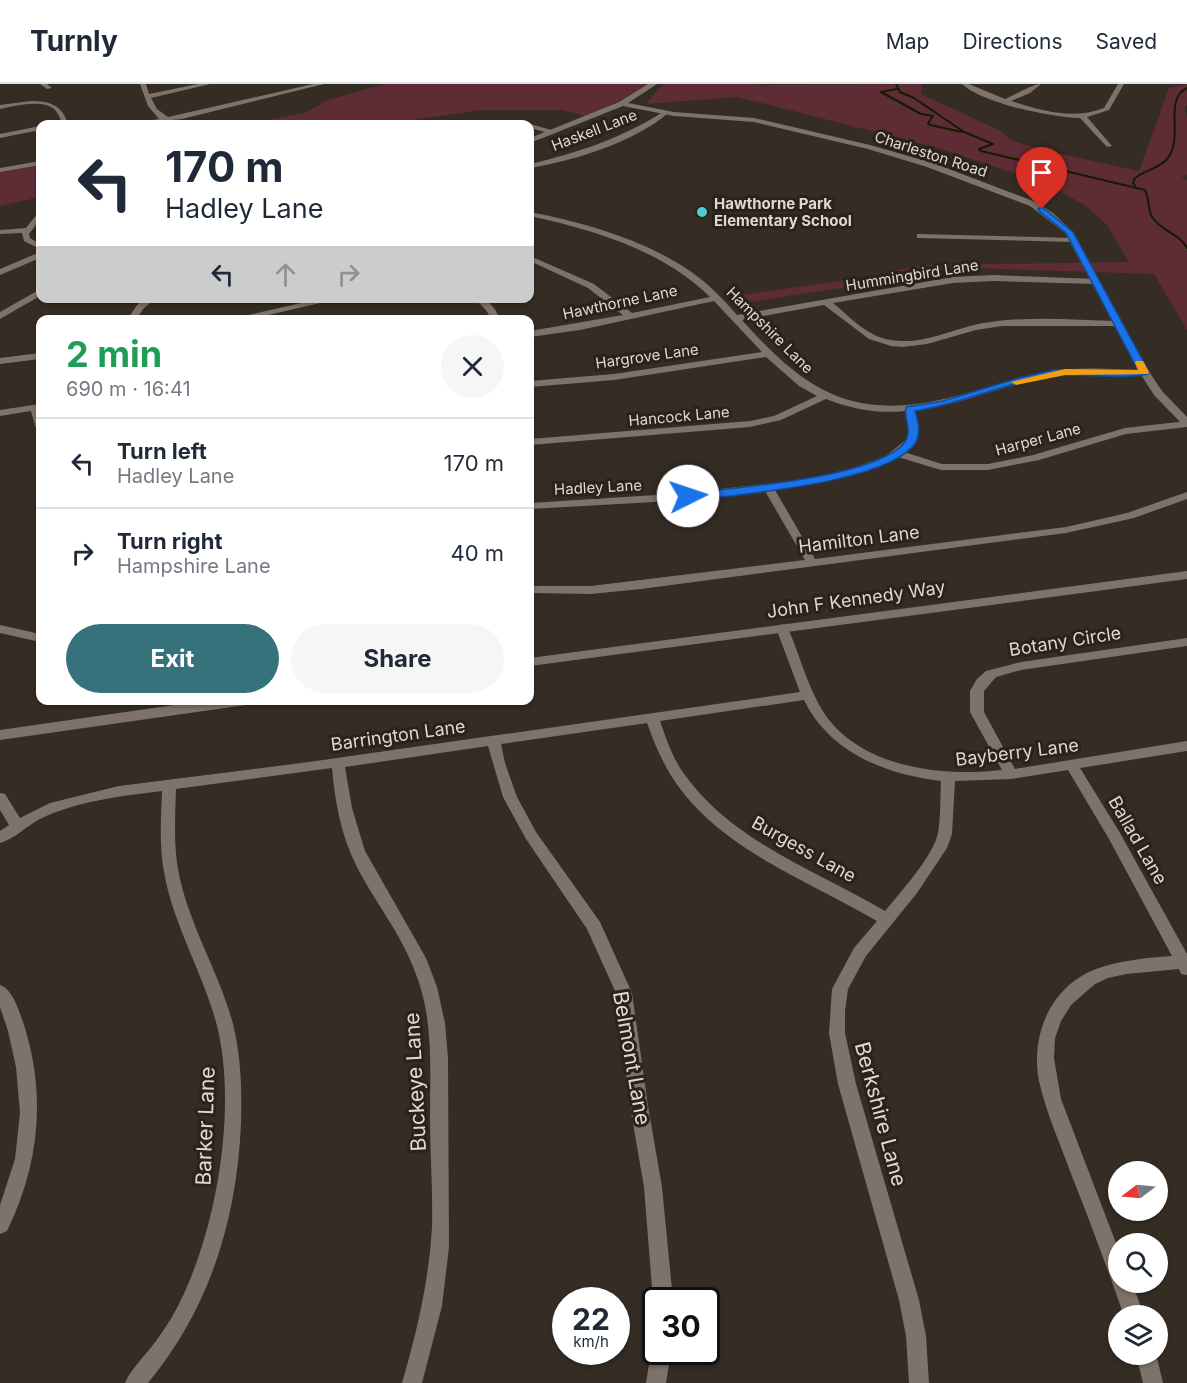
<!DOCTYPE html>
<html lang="en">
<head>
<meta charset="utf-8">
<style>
	body { margin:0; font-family:Inter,sans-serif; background:#f6f6f7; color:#1f2937; height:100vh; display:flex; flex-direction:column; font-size:22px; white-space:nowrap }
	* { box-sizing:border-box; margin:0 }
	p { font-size:20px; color:#747a83 }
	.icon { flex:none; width:33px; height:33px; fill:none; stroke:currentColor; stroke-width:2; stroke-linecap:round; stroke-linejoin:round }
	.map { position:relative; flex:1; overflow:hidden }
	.details { position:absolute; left:36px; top:231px; width:498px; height:390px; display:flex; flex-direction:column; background:#fff; border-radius:12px; box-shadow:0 2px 4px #0004 }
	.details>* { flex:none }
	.hud { position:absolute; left:36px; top:36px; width:498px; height:183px; border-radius:12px; box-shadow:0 2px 4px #0004; background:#fff; color:#1f2937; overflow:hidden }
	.needle { width:39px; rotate:254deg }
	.buttons { position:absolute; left:1108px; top:1077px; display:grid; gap:12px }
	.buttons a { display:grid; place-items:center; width:60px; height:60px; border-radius:50%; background:#fff; box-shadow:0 2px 4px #0004; font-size:30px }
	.speed { position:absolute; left:552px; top:1203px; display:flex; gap:12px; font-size:30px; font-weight:700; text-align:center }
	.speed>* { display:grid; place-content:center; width:78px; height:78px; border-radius:50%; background:#fff; box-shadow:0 2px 4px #0004; line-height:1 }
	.speed small { font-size:15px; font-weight:400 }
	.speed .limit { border:3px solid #111; border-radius:9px; background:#fff; color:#111 }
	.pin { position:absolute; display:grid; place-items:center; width:51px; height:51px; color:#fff; margin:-62px -26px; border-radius:50% 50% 50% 0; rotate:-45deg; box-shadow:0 0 6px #0007 }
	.pin .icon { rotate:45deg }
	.me { position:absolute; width:66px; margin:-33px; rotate:86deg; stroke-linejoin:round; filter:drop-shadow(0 0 4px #0008) }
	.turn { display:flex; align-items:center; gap:21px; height:126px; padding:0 30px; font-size:27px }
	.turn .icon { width:78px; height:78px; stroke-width:2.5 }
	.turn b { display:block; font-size:42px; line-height:51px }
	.lanes { display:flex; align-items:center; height:57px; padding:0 30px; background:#0003; justify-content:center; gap:30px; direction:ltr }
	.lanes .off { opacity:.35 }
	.round { display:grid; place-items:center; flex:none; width:63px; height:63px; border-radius:32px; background:#f6f6f7 }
	.headline { display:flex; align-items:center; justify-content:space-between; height:102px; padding:0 30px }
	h1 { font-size:36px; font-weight:700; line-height:45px; color:#1e9e55 }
	.action { display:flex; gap:12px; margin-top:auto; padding:12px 30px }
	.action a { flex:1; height:69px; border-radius:36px; background:#36727c; color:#fff; font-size:24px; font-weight:700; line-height:69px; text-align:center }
	.action a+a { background:#f6f6f7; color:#1f2937 }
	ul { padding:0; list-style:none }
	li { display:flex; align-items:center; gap:18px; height:90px; padding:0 30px; border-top:2px solid #e0e1e3 }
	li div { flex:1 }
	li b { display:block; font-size:22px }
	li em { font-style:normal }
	header { display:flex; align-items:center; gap:36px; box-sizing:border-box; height:84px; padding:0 30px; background:#fff; border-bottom:2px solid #e0e1e3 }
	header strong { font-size:28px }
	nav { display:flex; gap:33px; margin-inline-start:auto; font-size:21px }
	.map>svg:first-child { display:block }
	.green { fill:#5e2c34 }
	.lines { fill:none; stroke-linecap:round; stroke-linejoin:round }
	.stream { stroke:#161a01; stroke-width:2 }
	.minor { fill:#7d736a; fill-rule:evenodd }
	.tertiary { fill:#7d736a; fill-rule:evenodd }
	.route { fill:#1a73e8; stroke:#114b97; stroke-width:1.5 }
	.slow { fill:#f59e0b }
	.poi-dot { fill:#51ccd1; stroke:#2b221b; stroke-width:2 }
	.labels { text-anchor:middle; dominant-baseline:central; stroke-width:6; stroke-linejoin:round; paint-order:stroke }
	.far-street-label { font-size:15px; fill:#dfd9d4; stroke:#2b221b }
	.far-poi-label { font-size:15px; font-weight:bold; fill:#dfd9d4; stroke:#2b221b; text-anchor:start }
	.street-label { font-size:18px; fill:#dfd9d4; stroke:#2b221b }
	.near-street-label { font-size:21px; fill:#dfd9d4; stroke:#2b221b }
</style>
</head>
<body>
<header>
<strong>Turnly</strong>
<nav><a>Map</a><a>Directions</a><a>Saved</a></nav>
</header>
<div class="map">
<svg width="1187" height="1299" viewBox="0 0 1187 1299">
	<rect width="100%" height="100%" fill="#352c24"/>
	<g class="green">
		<polygon points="385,0 647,0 618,18 585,32 562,26 480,26 387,40 246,40 304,29 328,16"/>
		<polygon points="663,0 755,0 771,4 764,1 922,0 921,10 999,46 1012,57 1048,67 1139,87 1169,4 1187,0 1187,21 1185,24 1187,34 1187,91 1181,94 1187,96 1187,246 1154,190 974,184 929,188 882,198 742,219 734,212 874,192 921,181 1129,178 1107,141 1086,122 1049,101 938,64 738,13 646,20"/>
		<polygon points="40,80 40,113 0,122 0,86"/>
	</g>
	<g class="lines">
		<g class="stream">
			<path d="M 896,0 L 900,8 L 914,14 L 964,48 L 993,60 L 979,65 L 981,67 L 1145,106 C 1149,114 1148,126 1152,133 C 1162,148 1179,149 1187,164"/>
			<polyline points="897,5 881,8 921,30 933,32 928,39 930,41 962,48"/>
			<path d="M 1135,102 L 1133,99 L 1135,94 C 1145,86 1159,85 1168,74 C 1184,52 1163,16 1187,4"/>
		</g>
		<g class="minor">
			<polygon points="40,0 47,0 52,4 47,5"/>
			<polygon points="140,0 146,0 149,10 198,0 210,0 151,14 157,25 168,33 313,0 324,0 182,35 135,40 138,38 159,35 148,22"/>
			<path d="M 962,0 L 969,0 L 1005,15 C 1015,11 1032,0 1041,0 L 1030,9 L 1011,17 C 1042,27 1073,36 1104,24 L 1118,0 L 1124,0 L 1109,26 L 1087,33 L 1112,62 L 1107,63 L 1080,34 C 1052,34 982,19 962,0 Z"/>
			<path d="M 31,17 C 50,17 62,21 68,40 L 62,40 C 61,36 59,31 56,27 C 45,14 14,22 0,25 L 0,21 Z"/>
			<path d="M 663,28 L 668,29 C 635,58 573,77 530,84 L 530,80 C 577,69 622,54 663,28 Z"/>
			<polygon points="528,40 530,40 555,47 556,48 553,50 530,44"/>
			<polygon points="40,42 40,46 0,54 0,50"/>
			<polygon points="40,77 40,81 0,88 0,84"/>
			<path d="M 530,128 C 585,139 643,155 690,187 C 708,199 723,215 737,231 L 953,193 L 993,191 L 1098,195 L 1099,197 L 1095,200 L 993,197 L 953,199 L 833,219 C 850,233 868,253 891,256 C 925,262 957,242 990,238 C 1033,232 1076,236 1119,237 L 1122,238 L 1122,242 L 1002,242 L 976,246 L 927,260 L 903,263 L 891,262 L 869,255 L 824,221 L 742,236 C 802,303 848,337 944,315 C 976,308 1008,296 1040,289 C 1075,282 1110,285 1145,286 L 1150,289 L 1145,292 C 1110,291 1074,288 1040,295 C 998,303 958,322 915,326 C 921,348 922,353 904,368 L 942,380 L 988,380 L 1033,371 L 1125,344 L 1187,337 L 1187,343 L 1126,350 L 1039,376 L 988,386 L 941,386 L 898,373 L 893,377 L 849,392 L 775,406 L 815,475 L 1066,443 L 1127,429 L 1187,408 L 1187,415 L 1134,434 L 1066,449 L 641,505 L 591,510 L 530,509 L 530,502 L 591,502 L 805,476 L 765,407 L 672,417 L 530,425 L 530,419 L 672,410 L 795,397 L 846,387 L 886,372 L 907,355 L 909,344 L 905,327 C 878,330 851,325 826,315 L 781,336 L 750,343 L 530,361 L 530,355 L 750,337 L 774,332 L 817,312 L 799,302 L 766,273 L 614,296 L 530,303 L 530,297 L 614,290 L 762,268 L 714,217 L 580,246 L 530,253 L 530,247 L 623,231 L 588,204 L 530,177 L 530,172 L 594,200 L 632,229 L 710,213 C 662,166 594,146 530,132 Z"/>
			<polygon points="37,130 40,130 40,136 29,150 30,154 40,160 40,165 24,157 22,149 0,150 0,146 26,144"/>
			<polygon points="917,150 1074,154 1078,156 1074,158 920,154 917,154"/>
			<polygon points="37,207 40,207 40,212 0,235 0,228"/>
			<polygon points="146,214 156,214 143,225 136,236 127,236 137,221"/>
			<polygon points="323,214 342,214 246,236 227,236"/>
			<path d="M 474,214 C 489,214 494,223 501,236 L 492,236 L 486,226 Z"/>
			<polygon points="40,269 40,275 0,280 0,274"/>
			<polygon points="40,320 40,345 35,342 31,327 0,332 0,326"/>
			<path d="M 782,540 L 788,544 C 800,572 808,604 824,629 C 861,684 942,693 1002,686 L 970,628 L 970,607 L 977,595 L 986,587 L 1021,578 L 1187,554 L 1187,562 L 1021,586 L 996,593 L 984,607 L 984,628 L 1015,685 L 1187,657 L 1187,667 L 1080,684 L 1120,749 L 1187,870 L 1187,891 L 1181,890 L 1179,885 L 1126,890 L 1108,894 L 1095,900 L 1071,921 L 1061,937 L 1055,954 L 1054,974 L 1061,1015 L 1119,1167 L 1119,1198 L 1132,1198 L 1144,1232 L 1124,1232 C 1107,1183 1089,1135 1070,1087 C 1059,1057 1046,1028 1039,997 C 1030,951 1051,902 1096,885 C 1120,876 1147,874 1172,872 L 1109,755 L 1068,686 L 1011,695 L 955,697 L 952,750 L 947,764 L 917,809 L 866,872 L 848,905 L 845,927 L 845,949 L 856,1000 L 919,1216 L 926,1252 L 929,1299 L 909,1299 L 906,1252 L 899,1216 L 838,1000 L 829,949 L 832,905 L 854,864 L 877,837 C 806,795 718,765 672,693 C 661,676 654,658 647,639 L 501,660 L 505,679 L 517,713 L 536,748 L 600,838 L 632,909 L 648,1022 L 662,1103 L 673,1216 L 656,1216 L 656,1222 L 653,1216 L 644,1103 L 630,1022 L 616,909 L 587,845 L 526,755 L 503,713 L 488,662 L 345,683 L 352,724 L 365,767 L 426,874 L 437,903 L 445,939 L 448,974 L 449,1163 L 442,1222 L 422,1299 L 402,1299 C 417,1248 429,1196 432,1143 C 433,1106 430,1070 430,1033 C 430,982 434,933 414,885 C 400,848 374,817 356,781 C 341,751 335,718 332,684 L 176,705 C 175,737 173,768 181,799 C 193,848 220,891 233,940 C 241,972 242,1006 241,1039 C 237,1135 210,1224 148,1299 L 125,1299 C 130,1287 140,1277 149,1266 C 157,1256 165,1244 172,1233 C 216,1156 239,1023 216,938 C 202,887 173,840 164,788 C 159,761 161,734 162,707 C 121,712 77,717 40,735 C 26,742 15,755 0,759 L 0,747 L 9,741 L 0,726 L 0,709 L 5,710 L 20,734 L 50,719 L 119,702 L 309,678 L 800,608 L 776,544 ZM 804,616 C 830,669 885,690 941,697 C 940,714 941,732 938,749 C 934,771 900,809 885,827 C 815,786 730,757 682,687 C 672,672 666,654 660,637 Z"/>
			<polygon points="0,541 40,550 40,558 0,549"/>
			<path d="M 0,901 C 12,905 18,924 22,935 C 47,1008 40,1079 7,1147 L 0,1150 L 0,1121 L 15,1075 L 20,1029 L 16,983 L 8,947 L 0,923 Z"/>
			<polygon points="656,1260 656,1268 671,1268 666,1299 646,1299 651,1268"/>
			<polygon points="1136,1270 1156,1270 1163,1299 1143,1299"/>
		</g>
		<g class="tertiary">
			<polygon points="648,0 657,0 628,19 674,28 754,34 870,61 933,79 1036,118 1053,129 1073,148 1150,289 1162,307 1187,333 1187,342 1183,341 1154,311 1140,289 1065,149 1030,122 927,83 868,65 754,38 674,32 623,22 530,59 530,54 619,18"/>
			<polygon points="40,168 40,174 0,191 0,185"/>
			<polygon points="1187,487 1187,495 530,582 530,574"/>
			<polygon points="209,616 253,616 246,621 0,656 0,646"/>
		</g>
	</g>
	<path class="route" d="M 1042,123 L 1073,148 L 1149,288 L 1148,290 C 1118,296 1085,289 1055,292 C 1008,297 963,320 915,327 C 918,337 921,348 916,358 C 894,394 771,407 730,412 C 715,413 698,418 684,415 L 684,410 L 688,409 C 734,404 877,394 905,358 C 913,346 903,334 906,323 L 943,317 L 1019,294 L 1054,286 L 1138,286 L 1066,149 L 1039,127 L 1038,125 Z"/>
	<polygon class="slow" points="1136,277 1143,277 1149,288 1148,290 1065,291 1016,301 1011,298 1065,285 1138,286 1135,279"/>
	<circle class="poi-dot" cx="702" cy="128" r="6"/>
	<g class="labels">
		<g class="far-street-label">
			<text transform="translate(594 46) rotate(-21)">Haskell Lane</text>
			<text transform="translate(931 70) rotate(18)">Charleston Road</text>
			<text transform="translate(912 191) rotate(-9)">Hummingbird Lane</text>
			<text transform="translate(620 218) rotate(-12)">Hawthorne Lane</text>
			<text transform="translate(770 246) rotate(45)">Hampshire Lane</text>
			<text transform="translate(647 272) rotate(-8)">Hargrove Lane</text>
			<text transform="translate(679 332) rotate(-5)">Hancock Lane</text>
			<text transform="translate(1038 355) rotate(-15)">Harper Lane</text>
			<text transform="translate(598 403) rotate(-3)">Hadley Lane</text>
		</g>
		<g class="far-poi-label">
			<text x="714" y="119">Hawthorne Park<tspan x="714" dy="17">Elementary School</tspan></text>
		</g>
		<g class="street-label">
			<text transform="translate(859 455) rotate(-7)">Hamilton Lane</text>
			<text transform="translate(856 515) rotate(-8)">John F Kennedy Way</text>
			<text transform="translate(1065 557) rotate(-9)">Botany Circle</text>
			<text transform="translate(398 651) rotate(-8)">Barrington Lane</text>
			<text transform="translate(1017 668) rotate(-7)">Bayberry Lane</text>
			<text transform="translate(1138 756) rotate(60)">Ballad Lane</text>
			<text transform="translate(804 765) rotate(29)">Burgess Lane</text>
		</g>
		<g class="near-street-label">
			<text transform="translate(632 974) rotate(80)">Belmont Lane</text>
			<text transform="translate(415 998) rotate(-93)">Buckeye Lane</text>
			<text transform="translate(881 1030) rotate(75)">Berkshire Lane</text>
			<text transform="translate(205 1042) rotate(-88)">Barker Lane</text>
		</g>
	</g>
</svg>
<div class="buttons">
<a><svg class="needle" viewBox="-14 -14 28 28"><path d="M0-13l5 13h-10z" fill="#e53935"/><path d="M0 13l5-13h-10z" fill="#747a83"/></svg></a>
<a><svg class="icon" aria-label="search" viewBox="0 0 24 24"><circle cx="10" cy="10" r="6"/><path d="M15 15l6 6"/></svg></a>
<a><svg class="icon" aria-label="layers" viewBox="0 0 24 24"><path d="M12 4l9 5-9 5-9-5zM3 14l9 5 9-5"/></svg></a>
</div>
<div class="speed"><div>22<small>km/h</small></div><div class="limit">30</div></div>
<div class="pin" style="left:1042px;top:125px;background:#d93025"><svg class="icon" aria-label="arrive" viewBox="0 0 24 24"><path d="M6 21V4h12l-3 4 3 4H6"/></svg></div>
<svg class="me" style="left:688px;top:412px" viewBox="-20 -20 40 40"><circle r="19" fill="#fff"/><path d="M0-13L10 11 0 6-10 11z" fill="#1a73e8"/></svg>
<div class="hud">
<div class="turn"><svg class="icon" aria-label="left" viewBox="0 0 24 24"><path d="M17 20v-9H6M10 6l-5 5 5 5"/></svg><div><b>170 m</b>Hadley Lane</div></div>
<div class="lanes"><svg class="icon" aria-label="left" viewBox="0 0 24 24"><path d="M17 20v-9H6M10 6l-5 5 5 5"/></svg><svg class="icon off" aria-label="ahead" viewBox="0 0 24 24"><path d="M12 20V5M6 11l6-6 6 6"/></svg><svg class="icon off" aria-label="right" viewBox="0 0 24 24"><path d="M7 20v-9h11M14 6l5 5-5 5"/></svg></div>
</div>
<section class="details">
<div class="headline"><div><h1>2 min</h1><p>690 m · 16:41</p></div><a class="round"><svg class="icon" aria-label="close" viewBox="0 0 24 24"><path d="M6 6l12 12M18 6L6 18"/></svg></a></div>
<ul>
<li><svg class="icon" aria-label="left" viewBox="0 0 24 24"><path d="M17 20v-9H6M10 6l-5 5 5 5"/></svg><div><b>Turn left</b><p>Hadley Lane</p></div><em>170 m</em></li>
<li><svg class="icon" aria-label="right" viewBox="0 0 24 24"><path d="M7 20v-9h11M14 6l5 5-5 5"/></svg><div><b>Turn right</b><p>Hampshire Lane</p></div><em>40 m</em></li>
</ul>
<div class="action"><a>Exit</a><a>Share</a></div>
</section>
</div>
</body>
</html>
